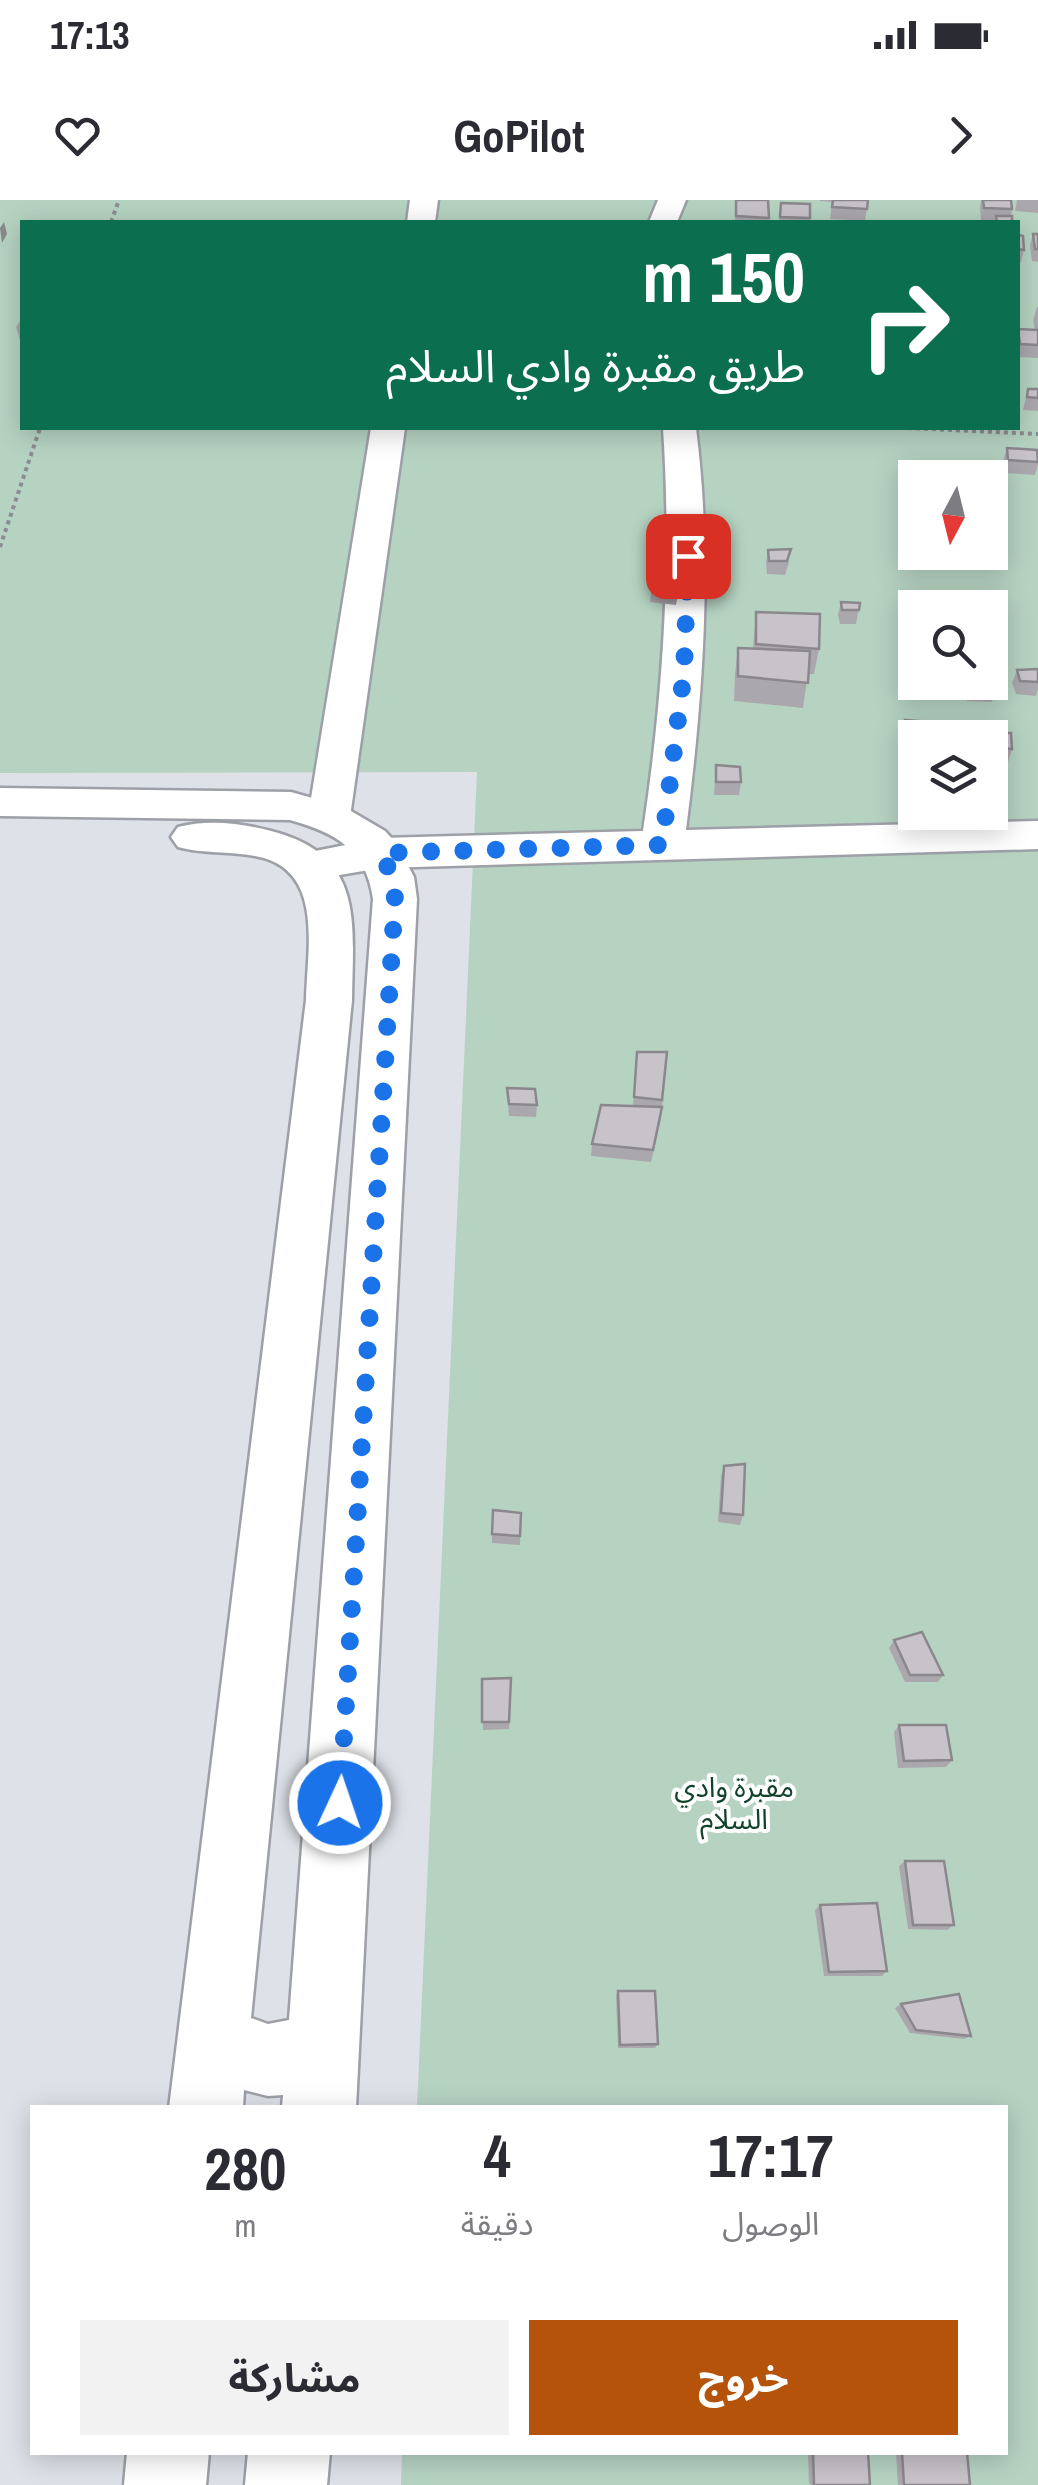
<!DOCTYPE html>
<html lang="ar">
<head>
<meta charset="utf-8">
<style>
	body { margin:0; font-family:"Archivo Narrow","Noto Sans Arabic",sans-serif; background:#f2f2f3; color:#2b2b33; direction:rtl; height:100vh; display:flex; flex-direction:column; font-size:38px; white-space:nowrap }
	* { box-sizing:border-box; margin:0 }
	p { font-size:32px; color:#7c7c81 }
	.icon { flex:none; width:55px; height:55px; fill:none; stroke:currentColor; stroke-width:2; stroke-linecap:round; stroke-linejoin:round }
	.map { position:relative; flex:1; overflow:hidden; direction:ltr }
	.sheet { position:absolute; left:30px; top:1905px; width:978px; height:350px; display:flex; flex-direction:column; background:#fff; border-radius:0px; box-shadow:0 5px 25px #0003; direction:rtl }
	.sheet>* { flex:none }
	.hud { position:absolute; left:20px; top:20px; width:1000px; height:210px; border-radius:0px; box-shadow:0 5px 25px #0003; direction:rtl; background:#0b6e4f; color:#fff; overflow:hidden }
	.needle { width:65px; rotate:187deg }
	.tools { position:absolute; left:898px; top:260px; display:grid; gap:20px }
	.tools a { display:grid; place-items:center; width:110px; height:110px; border-radius:0px; background:#fff; box-shadow:0 5px 25px #0003; font-size:50px }
	.pin { position:absolute; display:grid; place-items:center; width:85px; height:85px; color:#fff; margin:-42px; border-radius:20px; box-shadow:0 5px 15px #0006 }
	.me { position:absolute; width:110px; margin:-55px; rotate:3deg; stroke-linejoin:round; filter:drop-shadow(0 0 8px #0008) }
	.turn { display:flex; align-items:center; gap:35px; height:210px; padding:0 50px; font-size:45px }
	.turn .icon { width:130px; height:130px; stroke-width:2.5 }
	.turn b { display:block; font-size:70px; line-height:85px }
	.eta { display:flex; justify-content:space-evenly; align-items:center; height:170px; text-align:center }
	.eta b { font-size:60px; font-weight:700; line-height:70px }
	.button { display:flex; gap:20px; margin-top:auto; padding:20px 50px }
	.button a { flex:1; height:115px; border-radius:0px; background:#b45309; color:#fff; font-size:40px; font-weight:700; line-height:115px; text-align:center }
	.button a+a { background:#f2f2f3; color:#2b2b33 }
	.status { display:flex; justify-content:space-between; align-items:center; height:70px; padding:0 50px; background:#fff; direction:ltr }
	.status svg { height:28px; fill:currentColor }
	header { display:flex; justify-content:space-between; align-items:center; height:130px; padding:0 50px; background:#fff; font-size:45px; font-weight:700 }
	.map>svg:first-child { display:block }
	.green { fill:#b6d3c2; fill-rule:evenodd }
	.lines { fill:none; stroke-linecap:round; stroke-linejoin:round }
	.minor-casing { stroke:#9ea0a7; stroke-width:5 }
	.tertiary-casing { stroke:#9ea0a7; stroke-width:5 }
	.path { stroke:#8a8c91; stroke-width:4; stroke-dasharray:4 4; stroke-linecap:butt }
	.minor { fill:#fff; fill-rule:evenodd }
	.tertiary { fill:#fff; fill-rule:evenodd }
	.wall { fill:#aba8ad }
	.shaded-wall { fill:#8b888d }
	.building { fill:#c7c3c9; stroke:#8b888d; stroke-width:2.5 }
	.route { stroke:#1a73e8; stroke-width:18; stroke-dasharray:0 32.4 }
	.labels { text-anchor:middle; dominant-baseline:central; stroke-width:8; stroke-linejoin:round; paint-order:stroke }
	.park-label { font-size:28px; fill:#10422c; stroke:#fff }
</style>
</head>
<body>
<div class="status"><b>17:13</b><svg viewBox="0 0 49 12"><path d="M0 12V9h3v3zM5 12V6h3v6zM10 12V3h3v9zM15 12V0h3v12zM26 1h20v11H26zM47 4h2v5h-2z"/></svg></div>
<header><svg class="icon" aria-label="forward" viewBox="0 0 24 24"><path d="M9 5l7 7-7 7"/></svg>GoPilot<svg class="icon" aria-label="heart" viewBox="0 0 24 24"><path d="M12 20l-8-8c-3-5 5-10 8-4 3-6 11-1 8 4z"/></svg></header>
<div class="map">
<svg width="1038" height="2285" viewBox="0 0 1038 2285">
	<rect width="100%" height="100%" fill="#dee1e8"/>
	<path class="green" d="M 0,0 L 1038,0 L 1038,2285 L 401,2285 L 402,2253 L 1005,2252 L 1005,1908 L 417,1907 L 477,572 L 0,573 ZM 22,22 L 1018,22 L 1018,228 L 22,228 ZM 915,278 L 990,278 L 990,352 L 915,352 ZM 915,408 L 990,408 L 990,482 L 915,482 ZM 915,538 L 990,538 L 990,612 L 915,612 Z"/>
	<g class="lines">
		<g class="minor-casing">
			<g id="minor">
				<polygon points="410,0 438,0 435,22 407,22"/>
				<polygon points="658,0 686,0 677,22 649,22"/>
				<polygon points="371,228 405,228 350,617 344,627 329,631 314,627 308,617"/>
				<path d="M 663,228 L 696,228 C 713,361 703,497 686,630 L 1038,621 L 1038,649 L 381,668 L 310,680 L 295,675 L 288,665 L 295,655 L 381,638 L 643,631 C 663,497 672,364 663,228 Z"/>
			</g>
		</g>
		<g class="tertiary-casing">
			<g id="tertiary">
				<path d="M 0,588 L 291,592 L 344,607 L 385,631 L 396,643 L 414,677 L 417,699 L 356,1908 L 282,1908 L 283,1895 L 268,1896 L 244,1890 L 243,1908 L 169,1908 L 306,800 C 307,748 325,668 255,656 C 229,651 203,654 178,647 L 171,637 L 178,627 C 207,619 241,623 271,631 C 365,655 353,721 352,800 L 251,1818 L 268,1824 L 289,1820 L 373,699 C 366,649 336,633 290,620 L 0,616 Z"/>
				<polygon points="127,2252 209,2252 206,2285 124,2285"/>
				<polygon points="248,2252 330,2252 327,2285 245,2285"/>
			</g>
		</g>
		<g class="path">
			<polyline points="111,22 119,0"/>
			<polyline points="908,228 1038,234"/>
			<polyline points="0,347 40,228"/>
		</g>
		<use href="#minor" class="minor"/>
		<use href="#tertiary" class="tertiary"/>
	</g>
	<g class="wall">
		<polygon points="736,0 769,18 768,22 735,22"/>
		<polygon points="820,0 868,0 865,21 830,19 832,2 820,1"/>
		<polygon points="981,0 1012,9 1011,16 1012,22 994,22 994,21 981,20 980,7"/>
		<polygon points="1017,0 1038,0 1038,13 1015,11"/>
		<polygon points="781,3 810,18 809,22 779,22"/>
		<polygon points="1033,34 1038,34 1038,62 1032,61 1030,46"/>
		<polygon points="1018,35 1024,50 1021,62 1018,62"/>
		<polygon points="1037,107 1038,107 1038,158 1018,157 1018,129 1035,130 1033,120"/>
		<polygon points="22,118 22,140 20,140 16,127"/>
		<polygon points="1028,189 1038,189 1038,211 1023,210"/>
		<polygon points="1007,248 1037,250 1038,264 1035,275 1005,273 1003,261"/>
		<polygon points="768,350 789,362 785,375 767,374 766,363"/>
		<polygon points="654,367 680,384 676,405 650,402"/>
		<polygon points="841,402 860,403 856,424 840,424 838,415"/>
		<polygon points="756,412 819,449 814,474 808,474 803,508 734,501 735,473 738,448 753,448"/>
		<polygon points="1038,469 1038,489 1036,496 1016,494 1012,483 1017,470"/>
		<polygon points="969,482 990,482 996,488 992,502 967,501 966,492"/>
		<polygon points="905,520 915,538 915,555 903,554 902,533"/>
		<polygon points="962,524 976,533 974,538 958,538"/>
		<polygon points="982,533 1011,533 1012,549 1008,562 990,561 990,538 980,538"/>
		<polygon points="990,564 1002,581 998,594 990,594"/>
		<polygon points="716,565 741,582 739,595 714,595"/>
		<polygon points="637,852 667,852 661,919 651,962 591,956 592,944 633,906"/>
		<polygon points="507,888 537,905 536,917 509,916"/>
		<polygon points="724,1266 743,1315 740,1325 718,1322 721,1276"/>
		<polygon points="521,1313 520,1345 492,1343 492,1334"/>
		<polygon points="894,1440 943,1475 938,1482 905,1482 889,1448"/>
		<polygon points="511,1478 509,1529 483,1530 482,1479"/>
		<polygon points="899,1525 952,1560 946,1567 898,1568 894,1532"/>
		<polygon points="905,1661 954,1725 947,1730 908,1729 899,1666"/>
		<polygon points="820,1705 887,1771 882,1776 824,1776 815,1710"/>
		<polygon points="618,1791 658,1844 655,1848 618,1848 616,1795"/>
		<polygon points="901,1804 971,1836 964,1839 910,1833 895,1808"/>
		<polygon points="808,2252 868,2252 870,2285 811,2285 809,2283"/>
		<polygon points="896,2252 967,2252 970,2285 898,2285"/>
	</g>
	<polygon class="shaded-wall" points="4,22 7,34 2,43 0,28"/>
	<g class="building">
		<polygon points="736,0 768,0 769,18 736,16"/>
		<polygon points="833,0 868,0 867,9 832,7"/>
		<polygon points="983,0 1011,0 1012,9 984,8"/>
		<polygon points="781,3 810,4 810,18 780,17"/>
		<polygon points="996,16 1012,16 1012,22 997,22"/>
		<polygon points="1033,34 1038,34 1038,49 1035,49"/>
		<polygon points="1018,35 1023,36 1024,50 1018,49"/>
		<polygon points="1018,129 1038,130 1038,145 1020,144"/>
		<polygon points="1028,189 1038,189 1038,198 1027,197"/>
		<polygon points="1007,248 1037,250 1038,262 1008,260"/>
		<polygon points="791,349 787,361 769,361 768,350"/>
		<polygon points="654,367 681,371 677,391 651,389"/>
		<polygon points="841,402 860,403 859,410 842,410"/>
		<polygon points="756,412 820,414 819,449 756,444"/>
		<polygon points="738,448 810,451 808,483 738,476"/>
		<polygon points="1038,469 1038,482 1020,481 1017,470"/>
		<polygon points="990,479 995,479 996,488 970,488 970,482 990,482"/>
		<polygon points="905,520 943,523 943,538 915,538 915,541 906,541"/>
		<polygon points="962,524 976,524 976,533 963,532"/>
		<polygon points="982,533 1011,533 1012,549 990,547 990,538 982,538"/>
		<polygon points="990,564 1003,564 1002,581 990,580"/>
		<polygon points="716,565 740,567 741,582 716,582"/>
		<polygon points="637,852 667,852 662,900 634,897"/>
		<polygon points="507,888 535,889 537,905 509,904"/>
		<polygon points="601,905 662,907 653,950 592,944"/>
		<polygon points="745,1264 743,1315 721,1313 724,1266"/>
		<polygon points="493,1310 521,1313 520,1336 492,1334"/>
		<polygon points="922,1432 943,1475 910,1475 894,1440"/>
		<polygon points="511,1478 509,1522 482,1522 482,1479"/>
		<polygon points="899,1525 946,1525 952,1560 904,1561"/>
		<polygon points="905,1661 944,1661 954,1725 913,1725"/>
		<polygon points="877,1703 887,1771 829,1772 820,1705"/>
		<polygon points="618,1791 655,1791 658,1844 620,1845"/>
		<polygon points="959,1794 971,1836 916,1830 901,1804"/>
		<polygon points="813,2252 868,2252 870,2285 814,2285"/>
		<polygon points="902,2252 967,2252 970,2285 904,2285"/>
	</g>
	<g class="lines">
		<polyline class="route" points="340,1603 395,699 392,676 381,653 662,645 684,472 688,356"/>
	</g>
	<g class="labels">
		<g class="park-label">
			<text x="734" y="1587">مقبرة وادي<tspan x="734" dy="32">السلام</tspan></text>
		</g>
	</g>
</svg>
<div class="tools">
<a><svg class="needle" viewBox="-14 -14 28 28"><path d="M0-13l5 13h-10z" fill="#e53935"/><path d="M0 13l5-13h-10z" fill="#7c7c81"/></svg></a>
<a><svg class="icon" aria-label="search" viewBox="0 0 24 24"><circle cx="10" cy="10" r="6"/><path d="M15 15l6 6"/></svg></a>
<a><svg class="icon" aria-label="layers" viewBox="0 0 24 24"><path d="M12 4l9 5-9 5-9-5zM3 14l9 5 9-5"/></svg></a>
</div>
<div class="pin" style="left:688px;top:356px;background:#d93025"><svg class="icon" aria-label="arrive" viewBox="0 0 24 24"><path d="M6 21V4h12l-3 4 3 4H6"/></svg></div>
<svg class="me" style="left:340px;top:1603px" viewBox="-20 -20 40 40"><circle r="17" fill="#1a73e8" stroke="#fff" stroke-width="3"/><path d="M0-11L8 9 0 5-8 9z" fill="#fff"/></svg>
<div class="hud">
<div class="turn"><svg class="icon" aria-label="right" viewBox="0 0 24 24"><path d="M7 20v-9h11M14 6l5 5-5 5"/></svg><div><b>150 m</b>طريق مقبرة وادي السلام</div></div>
</div>
<section class="sheet">
<div class="eta">
<div><b>17:17</b><p>الوصول</p></div>
<div><b>4</b><p>دقيقة</p></div>
<div><b>280</b><p>m</p></div>
</div>
<div class="button"><a>خروج</a><a>مشاركة</a></div>
</section>
</div>
</body>
</html>
